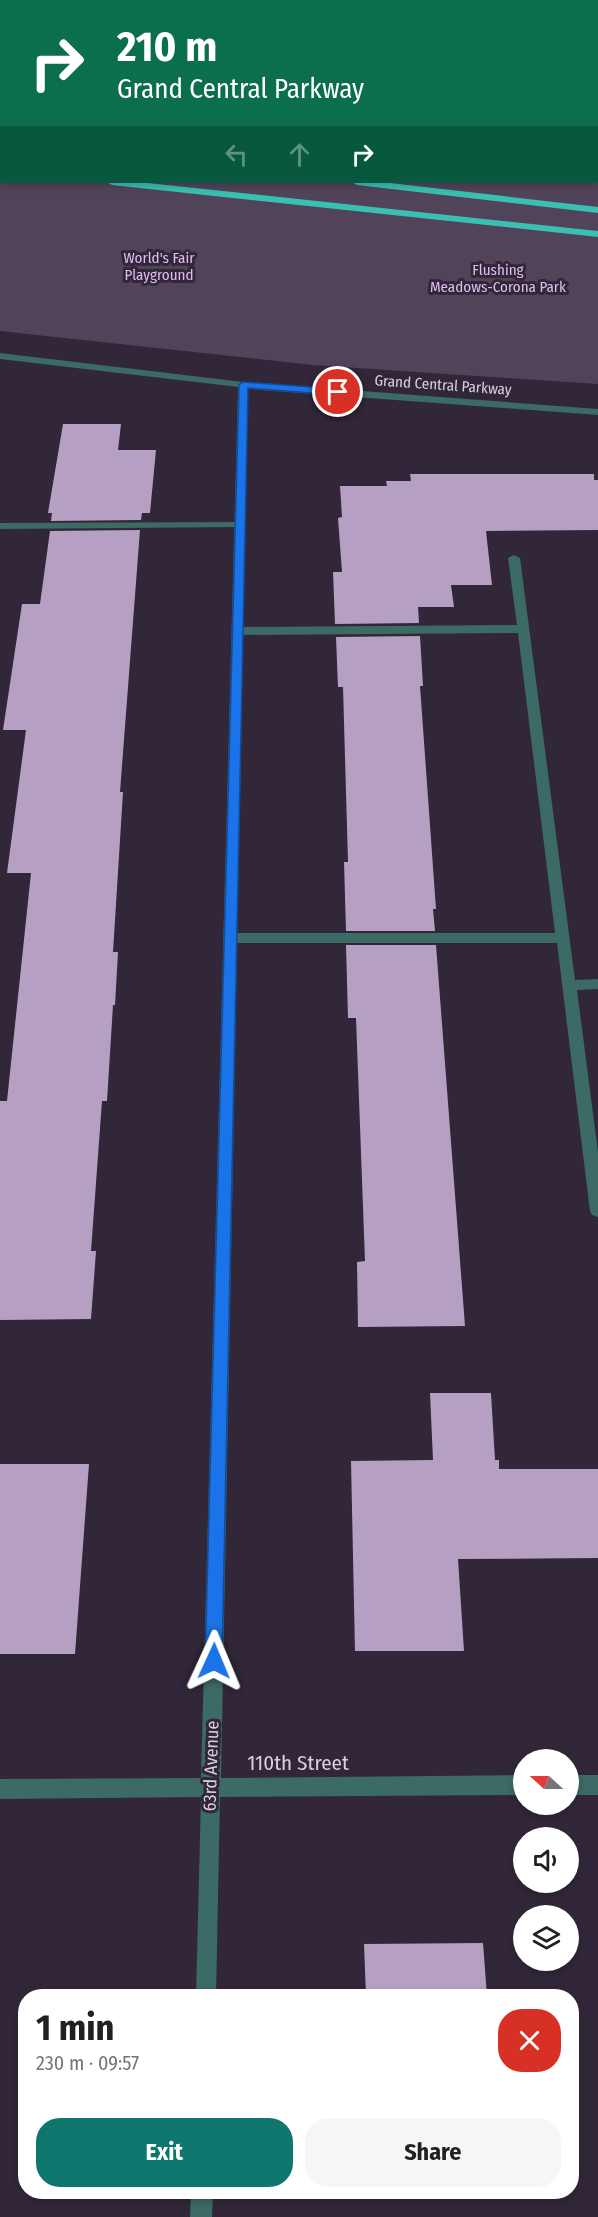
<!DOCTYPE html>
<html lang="en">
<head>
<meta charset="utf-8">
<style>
	body { margin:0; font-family:"Fira Sans Condensed",sans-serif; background:#f6f6f6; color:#202124; height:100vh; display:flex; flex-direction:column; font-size:22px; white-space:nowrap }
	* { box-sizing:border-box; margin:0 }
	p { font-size:20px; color:#757577 }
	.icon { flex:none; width:33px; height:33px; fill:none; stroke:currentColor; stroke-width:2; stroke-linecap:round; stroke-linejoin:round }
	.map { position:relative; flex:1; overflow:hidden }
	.details { position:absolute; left:18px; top:1989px; width:561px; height:210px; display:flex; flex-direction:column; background:#fff; border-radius:24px; box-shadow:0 3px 9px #0003 }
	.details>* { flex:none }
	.banner { position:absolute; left:0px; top:0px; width:598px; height:183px; box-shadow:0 3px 9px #0003; background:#0b6e4f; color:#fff; overflow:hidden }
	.needle { width:39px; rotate:291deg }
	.controls { position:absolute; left:513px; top:1749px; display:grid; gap:12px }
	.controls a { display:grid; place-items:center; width:66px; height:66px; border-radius:50%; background:#fff; box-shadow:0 3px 9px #0003; font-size:30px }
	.pin { position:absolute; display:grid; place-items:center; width:51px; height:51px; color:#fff; margin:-26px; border:3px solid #fff; border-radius:50%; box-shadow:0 2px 6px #0007 }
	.me { position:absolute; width:66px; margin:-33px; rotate:1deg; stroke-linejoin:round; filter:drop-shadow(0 0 4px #0008) }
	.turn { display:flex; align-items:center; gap:21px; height:126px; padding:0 18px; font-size:27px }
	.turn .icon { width:78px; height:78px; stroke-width:2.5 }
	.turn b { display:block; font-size:42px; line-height:51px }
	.lanes { display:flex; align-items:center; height:57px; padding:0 18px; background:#0003; justify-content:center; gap:30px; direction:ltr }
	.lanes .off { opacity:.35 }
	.round { display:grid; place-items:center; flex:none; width:63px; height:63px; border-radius:24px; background:#f6f6f6 }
	.summary { display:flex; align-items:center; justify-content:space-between; height:102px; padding:0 18px }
	h1 { font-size:36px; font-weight:700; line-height:45px }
	.cta { display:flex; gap:12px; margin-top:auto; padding:12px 18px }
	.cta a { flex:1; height:69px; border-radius:24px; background:#0f766e; color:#fff; font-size:24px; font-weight:700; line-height:69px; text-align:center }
	.cta a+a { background:#f6f6f6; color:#202124 }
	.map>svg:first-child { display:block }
	.green { fill:#51445a; fill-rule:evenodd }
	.building { fill:#b5a0c3 }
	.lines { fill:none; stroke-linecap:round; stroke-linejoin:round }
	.service { fill:#3c6a64; fill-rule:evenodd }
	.minor { fill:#3c6a64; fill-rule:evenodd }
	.motorway { fill:#3ac0b2; fill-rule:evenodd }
	.route { fill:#1a73e8; stroke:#114b97; stroke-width:1.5 }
	.labels { text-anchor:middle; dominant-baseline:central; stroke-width:6; stroke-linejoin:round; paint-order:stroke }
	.far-park-label { font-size:15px; fill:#dfbcf4; stroke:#312738 }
	.far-street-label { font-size:15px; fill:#d9d2dd; stroke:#312738 }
	.street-label { font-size:18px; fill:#d9d2dd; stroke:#312738 }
	.near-street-label { font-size:21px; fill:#d9d2dd; stroke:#312738 }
</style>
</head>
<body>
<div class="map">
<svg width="598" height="2217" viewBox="0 0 598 2217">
	<rect width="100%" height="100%" fill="#312738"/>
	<path class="green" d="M 0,0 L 598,0 L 598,384 L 313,365 L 0,331 ZM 2,2 L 597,2 L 597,182 L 2,182 Z"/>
	<g class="building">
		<polygon points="63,424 121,424 118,450 156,450 150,513 142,513 141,520 51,521 52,513 48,513"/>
		<polygon points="410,474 594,474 594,480 598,480 598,530 486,531 492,585 451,585 454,607 418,607 419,623 335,624 333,572 342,572 338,518 342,517 340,486 387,486 386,481 411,481"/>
		<polygon points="140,530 120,792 123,792 113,952 118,952 115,1005 113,1005 107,1101 102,1101 91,1251 96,1251 91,1319 0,1320 0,1101 7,1101 31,873 7,873 26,730 3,730 22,604 40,604 50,531"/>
		<polygon points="420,636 423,686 420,686 436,909 433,909 435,931 346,931 344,862 348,862 343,687 338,687 336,637"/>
		<polygon points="346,945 436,945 465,1326 358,1327 357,1262 365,1261 356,1018 348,1018"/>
		<polygon points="430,1393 491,1393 495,1460 499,1460 499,1469 598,1469 598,1558 458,1559 464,1651 355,1651 351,1461 433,1460"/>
		<polygon points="0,1464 89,1464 75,1654 0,1654"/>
		<polygon points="483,1943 487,1996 366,1996 364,1944"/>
	</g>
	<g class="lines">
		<g class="service">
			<polygon points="238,522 244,525 242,527 0,529 0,523"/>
			<polygon points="514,555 520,558 575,980 598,979 598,989 577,990 598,1152 598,1217 592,1215 590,1211 557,943 230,943 223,938 230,933 555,933 518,633 237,635 231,631 237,627 517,625 508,558"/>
		</g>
		<g class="minor">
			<rect x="0" y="7" width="2" height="5"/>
			<rect x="597" y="89" width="1" height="6"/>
			<polygon points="0,353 243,382 598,409 598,415 248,389 221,1778 524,1775 524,1795 220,1797 216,1996 196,1996 201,1797 0,1799 0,1779 201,1778 238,387 0,359"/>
			<rect x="568" y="1775" width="30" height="20"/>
			<polygon points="191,2192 213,2192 212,2217 190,2217"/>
		</g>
		<g class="motorway">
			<rect x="0" y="48" width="2" height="6"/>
			<rect x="0" y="83" width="2" height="6"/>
			<rect x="0" y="128" width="2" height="7"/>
			<rect x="597" y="154" width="1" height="6"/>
			<rect x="0" y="164" width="2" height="6"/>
			<polygon points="107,182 138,182 598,231 598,237 112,185"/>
			<polygon points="352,182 381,182 598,207 598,213 357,185"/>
		</g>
	</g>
	<polygon class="route" points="243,382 338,389 343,392 338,395 248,388 222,1661 220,1666 214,1669 208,1666 205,1661 239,385"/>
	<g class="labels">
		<g class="far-park-label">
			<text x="159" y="258">World's Fair<tspan x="159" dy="17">Playground</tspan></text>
			<text x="498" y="270">Flushing<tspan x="498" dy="17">Meadows-Corona Park</tspan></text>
		</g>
		<g class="far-street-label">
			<text transform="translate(443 385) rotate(4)">Grand Central Parkway</text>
		</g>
		<g class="street-label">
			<text transform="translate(211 1766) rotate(-88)">63rd Avenue</text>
		</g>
		<g class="near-street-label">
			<text x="298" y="1763">110th Street</text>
		</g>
	</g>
</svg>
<div class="controls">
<a><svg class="needle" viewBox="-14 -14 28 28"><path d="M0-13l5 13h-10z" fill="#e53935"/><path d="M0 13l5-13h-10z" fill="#757577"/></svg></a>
<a><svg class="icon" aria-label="sound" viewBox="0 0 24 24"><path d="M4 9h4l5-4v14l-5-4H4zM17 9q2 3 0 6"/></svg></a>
<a><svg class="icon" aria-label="layers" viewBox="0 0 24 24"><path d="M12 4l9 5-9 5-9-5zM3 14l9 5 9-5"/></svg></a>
</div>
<div class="pin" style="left:338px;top:392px;background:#d93025"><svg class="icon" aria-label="arrive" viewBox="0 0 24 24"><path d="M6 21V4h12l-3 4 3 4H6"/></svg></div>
<svg class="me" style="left:214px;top:1661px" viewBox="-20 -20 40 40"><path d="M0-17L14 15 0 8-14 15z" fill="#1a73e8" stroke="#fff" stroke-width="4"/></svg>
<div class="banner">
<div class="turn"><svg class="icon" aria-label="right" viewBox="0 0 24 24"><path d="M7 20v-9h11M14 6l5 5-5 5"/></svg><div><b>210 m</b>Grand Central Parkway</div></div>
<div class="lanes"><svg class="icon off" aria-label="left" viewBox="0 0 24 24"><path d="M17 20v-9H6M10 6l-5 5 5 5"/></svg><svg class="icon off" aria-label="ahead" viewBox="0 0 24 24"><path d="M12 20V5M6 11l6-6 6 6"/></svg><svg class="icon" aria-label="right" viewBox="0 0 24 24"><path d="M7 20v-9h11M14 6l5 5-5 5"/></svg></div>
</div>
<section class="details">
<div class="summary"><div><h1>1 min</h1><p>230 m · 09:57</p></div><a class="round" style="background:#d93025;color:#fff"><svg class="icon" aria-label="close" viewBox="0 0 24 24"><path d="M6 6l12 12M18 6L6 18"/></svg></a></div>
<div class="cta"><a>Exit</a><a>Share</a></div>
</section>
</div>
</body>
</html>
